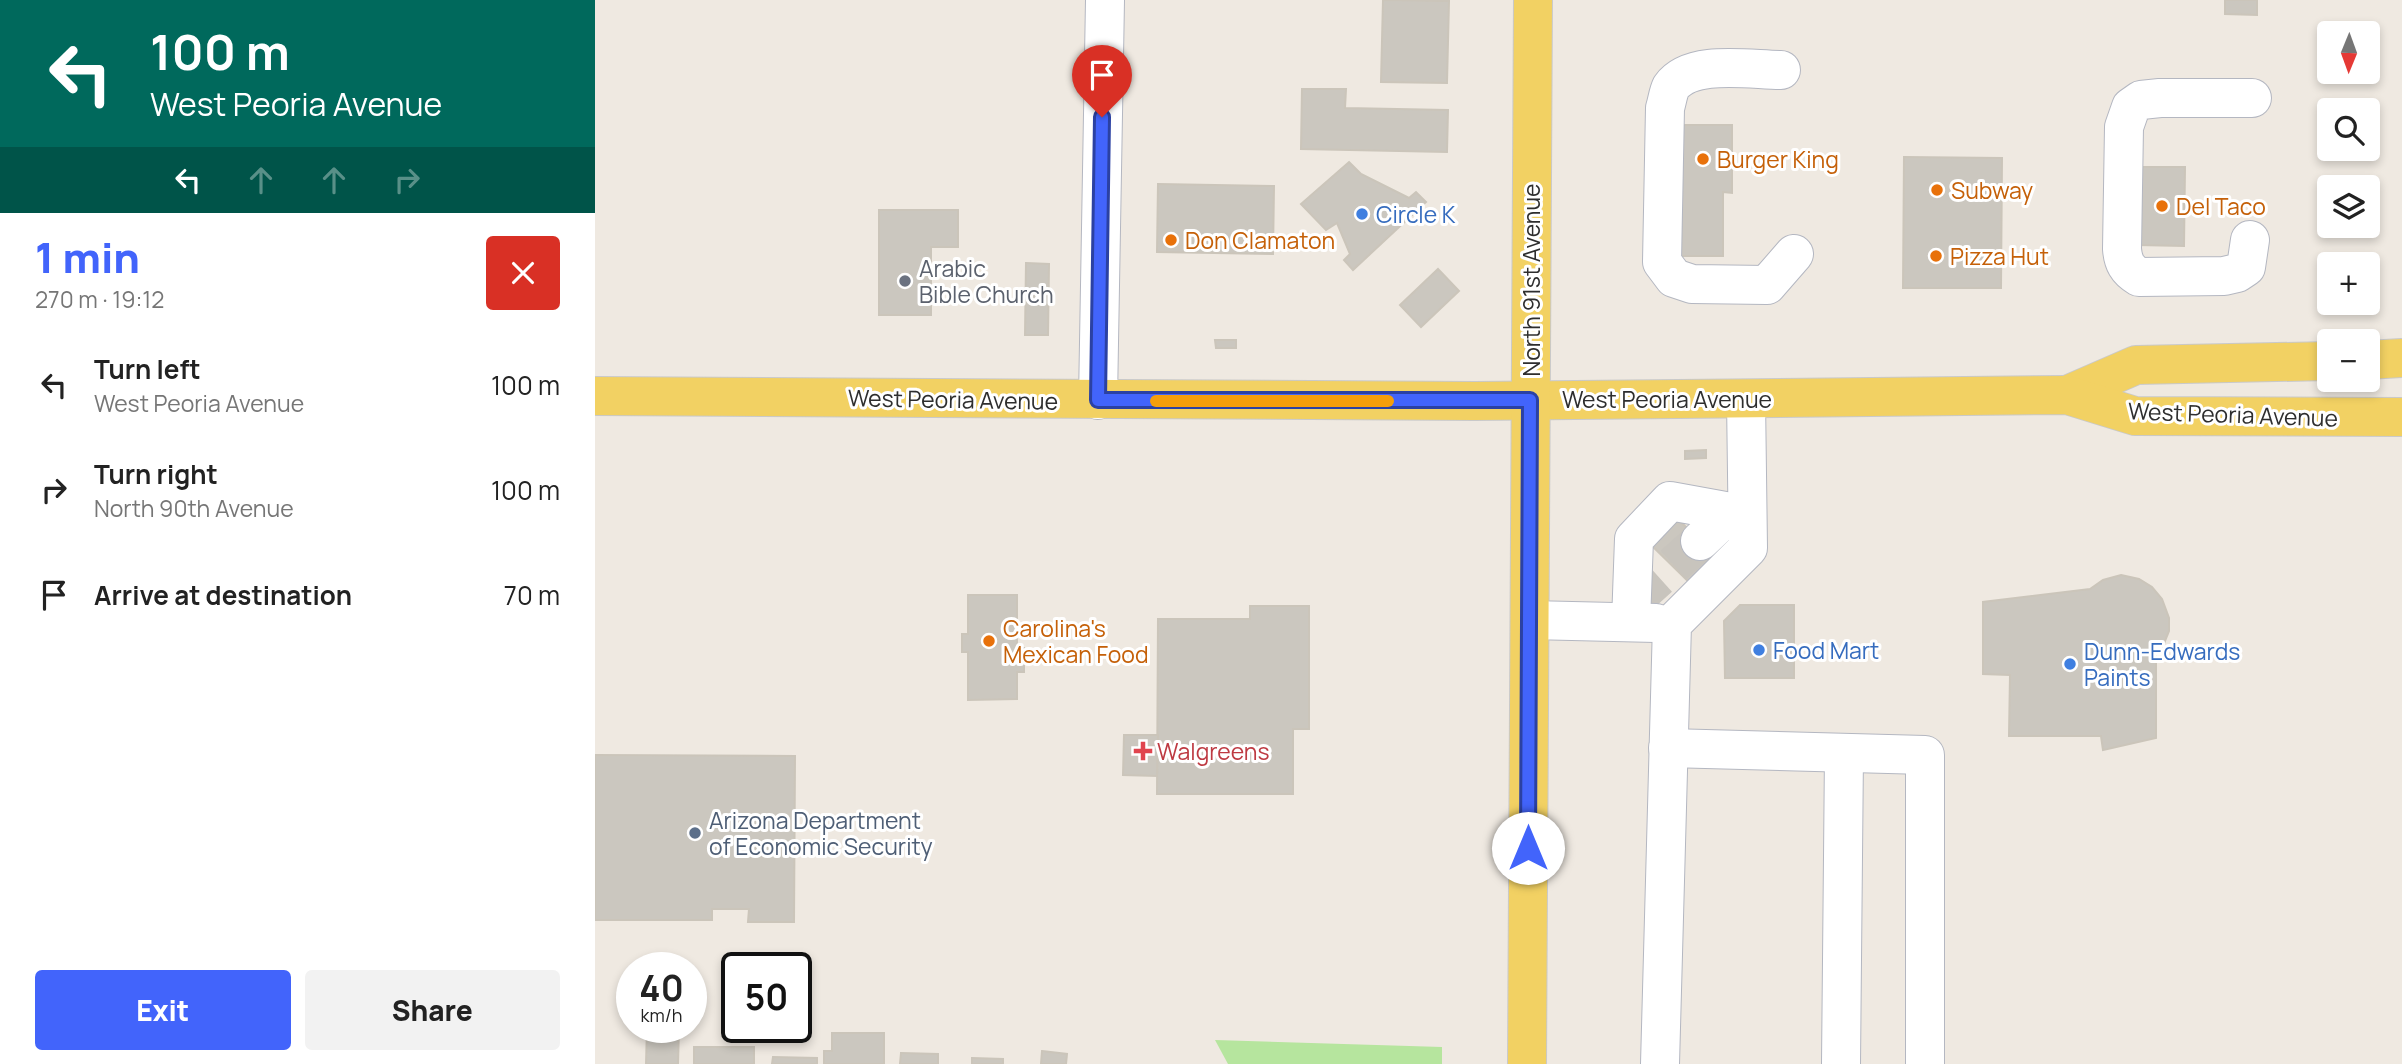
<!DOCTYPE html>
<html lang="en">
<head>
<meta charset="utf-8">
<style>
	body { margin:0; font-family:Manrope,sans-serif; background:#f2f2f2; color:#222; height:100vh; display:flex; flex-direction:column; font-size:26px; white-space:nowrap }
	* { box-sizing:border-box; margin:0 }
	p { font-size:23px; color:#767676 }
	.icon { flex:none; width:38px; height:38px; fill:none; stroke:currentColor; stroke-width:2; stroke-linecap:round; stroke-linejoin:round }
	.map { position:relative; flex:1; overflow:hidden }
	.side { display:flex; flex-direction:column; background:#fff; width:595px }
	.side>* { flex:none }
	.guide { background:#00695c; color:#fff; overflow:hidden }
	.needle { width:46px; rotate:181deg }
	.fabs { position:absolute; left:1722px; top:21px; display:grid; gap:14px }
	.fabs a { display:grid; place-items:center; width:63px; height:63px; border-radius:7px; background:#fff; box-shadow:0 4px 10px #0003; font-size:35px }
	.speed { position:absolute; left:21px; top:952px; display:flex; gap:14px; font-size:35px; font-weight:700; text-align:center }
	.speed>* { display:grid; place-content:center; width:91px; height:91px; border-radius:50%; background:#fff; box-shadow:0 4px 10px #0003; line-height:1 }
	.speed small { font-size:18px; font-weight:400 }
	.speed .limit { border:4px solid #111; border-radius:10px; background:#fff; color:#111 }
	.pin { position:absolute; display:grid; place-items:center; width:60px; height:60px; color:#fff; margin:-72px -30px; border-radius:50% 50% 50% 0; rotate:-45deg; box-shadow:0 0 7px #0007 }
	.pin .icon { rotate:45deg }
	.me { position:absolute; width:77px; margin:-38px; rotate:0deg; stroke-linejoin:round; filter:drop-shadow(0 0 5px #0008) }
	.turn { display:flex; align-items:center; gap:24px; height:147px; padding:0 35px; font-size:32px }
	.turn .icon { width:91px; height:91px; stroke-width:2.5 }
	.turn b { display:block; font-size:49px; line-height:60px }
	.lanes { display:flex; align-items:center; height:66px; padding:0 35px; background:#0003; justify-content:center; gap:35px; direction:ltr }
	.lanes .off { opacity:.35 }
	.round { display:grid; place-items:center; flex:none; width:74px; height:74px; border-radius:7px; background:#f2f2f2 }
	.summary { display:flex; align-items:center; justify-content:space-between; height:119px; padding:0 35px }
	h1 { font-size:42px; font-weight:800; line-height:52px; color:#4264fb }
	.primary-button { display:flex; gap:14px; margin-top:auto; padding:14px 35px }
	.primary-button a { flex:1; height:80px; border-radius:7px; background:#4264fb; color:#fff; font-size:28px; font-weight:800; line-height:80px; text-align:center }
	.primary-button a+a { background:#f2f2f2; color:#222 }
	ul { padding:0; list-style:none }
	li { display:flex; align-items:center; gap:21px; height:105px; padding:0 35px }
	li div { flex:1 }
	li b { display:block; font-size:26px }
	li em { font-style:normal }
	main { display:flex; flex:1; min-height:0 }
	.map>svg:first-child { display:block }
	.green { fill:#b6e59e }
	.building { fill:#cbc7bf; stroke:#cbc5ba; stroke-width:2 }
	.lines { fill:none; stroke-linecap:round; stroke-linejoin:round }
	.minor-tunnel { stroke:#c8c4bd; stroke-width:38; stroke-dasharray:38 19; stroke-linecap:butt }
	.minor-casing { stroke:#b4b7c1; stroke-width:40 }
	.major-casing { stroke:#c9c9c9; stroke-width:40 }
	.minor { stroke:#fff; stroke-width:38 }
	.major { stroke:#f2d163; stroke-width:38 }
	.route-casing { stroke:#2b41a3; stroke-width:18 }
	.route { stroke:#4264fb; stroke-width:12 }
	.slow { stroke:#f59e0b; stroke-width:12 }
	.food-dot { fill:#e8710a; stroke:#fff; stroke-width:2.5 }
	.shop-dot { fill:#3f7fe0; stroke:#fff; stroke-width:2.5 }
	.worship-dot { fill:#6b7280; stroke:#fff; stroke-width:2.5 }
	.health-dot { fill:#e0444e; stroke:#fff; stroke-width:2.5 }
	.service-dot { fill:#5c6f8a; stroke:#fff; stroke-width:2.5 }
	.labels { text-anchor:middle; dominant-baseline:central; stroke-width:6; stroke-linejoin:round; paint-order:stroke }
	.food-label { font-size:23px; fill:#c56008; stroke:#fff; text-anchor:start }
	.shop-label { font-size:23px; fill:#366cbe; stroke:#fff; text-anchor:start }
	.worship-label { font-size:23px; fill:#5b616d; stroke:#fff; text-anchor:start }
	.street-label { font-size:23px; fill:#2e2e2e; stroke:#fff }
	.health-label { font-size:23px; fill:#be3a42; stroke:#fff; text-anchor:start }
	.service-label { font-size:23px; fill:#4e5e75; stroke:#fff; text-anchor:start }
</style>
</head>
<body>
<main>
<section class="side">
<div class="guide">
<div class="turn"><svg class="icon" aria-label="left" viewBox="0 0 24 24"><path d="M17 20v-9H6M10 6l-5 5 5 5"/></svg><div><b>100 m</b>West Peoria Avenue</div></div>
<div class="lanes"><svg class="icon" aria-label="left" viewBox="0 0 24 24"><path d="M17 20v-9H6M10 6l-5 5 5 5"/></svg><svg class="icon off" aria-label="ahead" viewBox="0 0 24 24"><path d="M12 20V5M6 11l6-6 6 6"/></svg><svg class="icon off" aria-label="ahead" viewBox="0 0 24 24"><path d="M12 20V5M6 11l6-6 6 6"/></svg><svg class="icon off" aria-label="right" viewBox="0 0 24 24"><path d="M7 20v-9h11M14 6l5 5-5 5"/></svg></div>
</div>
<div class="summary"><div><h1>1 min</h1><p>270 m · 19:12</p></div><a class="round" style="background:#d93025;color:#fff"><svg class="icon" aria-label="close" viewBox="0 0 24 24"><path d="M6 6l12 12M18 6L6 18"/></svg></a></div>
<ul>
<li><svg class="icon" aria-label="left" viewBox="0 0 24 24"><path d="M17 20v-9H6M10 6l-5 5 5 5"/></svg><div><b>Turn left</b><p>West Peoria Avenue</p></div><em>100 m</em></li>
<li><svg class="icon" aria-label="right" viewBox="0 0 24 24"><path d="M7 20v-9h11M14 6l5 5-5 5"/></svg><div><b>Turn right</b><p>North 90th Avenue</p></div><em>100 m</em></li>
<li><svg class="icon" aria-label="arrive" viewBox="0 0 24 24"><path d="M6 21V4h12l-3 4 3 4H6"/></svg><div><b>Arrive at destination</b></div><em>70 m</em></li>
</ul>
<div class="primary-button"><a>Exit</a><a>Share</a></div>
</section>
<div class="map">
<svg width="1807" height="1064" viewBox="0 0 1807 1064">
	<rect width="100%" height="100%" fill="#efe9e1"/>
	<polygon class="green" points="620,1040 847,1047 847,1064 633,1064"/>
	<g class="building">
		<polygon points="788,0 854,1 852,83 786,82"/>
		<polygon points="1630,0 1662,0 1662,15 1630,14"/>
		<polygon points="707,89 751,89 750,108 853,110 852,152 706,149"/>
		<polygon points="1080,125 1137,125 1137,193 1128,192 1128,256 1079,256"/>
		<polygon points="1309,157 1407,158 1406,288 1308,288"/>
		<polygon points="754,162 766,174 814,198 821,192 831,202 758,270 749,260 755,254 742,223 731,230 706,204"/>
		<polygon points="1544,167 1590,167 1589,246 1543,245"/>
		<polygon points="563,184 679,186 678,254 562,252"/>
		<polygon points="284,210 363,210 363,247 336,247 336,315 284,315"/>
		<polygon points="431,263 454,264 453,335 430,335"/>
		<polygon points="843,269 864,291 826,327 805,305"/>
		<polygon points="620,340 641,340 641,348 621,348"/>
		<polygon points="1111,450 1111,458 1090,459 1090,451"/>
		<polygon points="1076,512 1125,561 1099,587 1049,538"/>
		<polygon points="1526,575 1544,579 1557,587 1567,599 1574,618 1574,631 1568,646 1561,654 1561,738 1508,750 1506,736 1414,736 1415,675 1388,674 1388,602 1495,589 1508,580"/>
		<polygon points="373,595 422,595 422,648 429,648 429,672 422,672 422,699 373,700 373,652 367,652 367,634 373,634"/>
		<polygon points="1145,605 1199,605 1199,678 1130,678 1129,621"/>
		<polygon points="655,606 714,606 714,729 698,729 698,794 562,794 563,619 655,619"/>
		<polygon points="529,735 563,735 562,776 528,775"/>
		<polygon points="0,755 200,756 199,922 153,922 154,909 117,909 117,920 0,920"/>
		<polygon points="52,1027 84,1028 83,1064 51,1064"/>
		<polygon points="237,1033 289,1033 289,1064 229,1064 229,1051 237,1051"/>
		<rect x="99" y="1047" width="60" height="17"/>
		<polygon points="447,1051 472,1054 471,1064 446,1064"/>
		<polygon points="306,1053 343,1054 343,1064 305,1064"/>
		<polygon points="178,1057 222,1058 222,1064 177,1064"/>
		<polygon points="377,1058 408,1059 408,1064 377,1064"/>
	</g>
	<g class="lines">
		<polyline class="minor-tunnel" points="1036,603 1105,541"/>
		<g class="minor-casing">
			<g id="minor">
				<path d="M 1186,70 C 1155,70 1096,59 1076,87 C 1073,93 1072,102 1070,108 L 1067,262 L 1079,278 L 1097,284 L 1172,285 L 1199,254"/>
				<path d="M 1655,240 L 1651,267 L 1642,273 L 1629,276 L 1544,277 C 1532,270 1528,262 1527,249 L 1529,127 L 1536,107 L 1546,100 L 1565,98 L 1657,98"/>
				<polyline points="503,400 510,0"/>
				<polyline points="1105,541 1136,512"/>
				<polyline points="935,620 1061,623"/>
				<polyline points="1036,622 1039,539 1075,501 1152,515"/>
				<polyline points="1073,748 1330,755 1330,1064"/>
				<polyline points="1065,1064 1077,624 1153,548 1151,399"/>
				<polyline points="1246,1064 1249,753"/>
			</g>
		</g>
		<g class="major-casing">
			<g id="major">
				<polyline points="1773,360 1807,358"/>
				<polyline points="1472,395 1541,365 1734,361"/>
				<polyline points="0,396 880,401 1472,395 1540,416 1807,417"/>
				<polyline points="932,1064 938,0"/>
			</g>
		</g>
		<use href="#minor" class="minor"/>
		<use href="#major" class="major"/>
	</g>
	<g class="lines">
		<g class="route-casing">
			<polyline id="route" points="507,117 503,400 935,400 933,848"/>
		</g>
		<use href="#route" class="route"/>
		<polyline class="slow" points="561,401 793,401"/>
	</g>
	<g class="food-dot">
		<circle cx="1108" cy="159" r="7"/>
		<circle cx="1342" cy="190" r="7"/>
		<circle cx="1567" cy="206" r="7"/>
		<circle cx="576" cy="240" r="7"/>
		<circle cx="1341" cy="256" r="7"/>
		<circle cx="394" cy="641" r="7"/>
	</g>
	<g class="shop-dot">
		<circle cx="767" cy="214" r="7"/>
		<circle cx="1164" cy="650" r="7"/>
		<circle cx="1475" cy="664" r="7"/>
	</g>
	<circle class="worship-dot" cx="310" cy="281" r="7"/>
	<path class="health-dot" d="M544.5 740.5h7v7h7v7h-7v7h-7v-7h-7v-7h7z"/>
	<circle class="service-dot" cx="100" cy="833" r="7"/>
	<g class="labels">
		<g class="food-label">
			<text x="1122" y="159">Burger King</text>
			<text x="1356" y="190">Subway</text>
			<text x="1581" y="206">Del Taco</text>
			<text x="590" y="240">Don Clamaton</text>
			<text x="1355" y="256">Pizza Hut</text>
			<text x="408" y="628">Carolina's<tspan x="408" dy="26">Mexican Food</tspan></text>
		</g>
		<g class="shop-label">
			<text x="781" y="214">Circle K</text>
			<text x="1178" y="650">Food Mart</text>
			<text x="1489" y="651">Dunn-Edwards<tspan x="1489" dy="26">Paints</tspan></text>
		</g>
		<g class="worship-label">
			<text x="324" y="268">Arabic<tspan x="324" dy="26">Bible Church</tspan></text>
		</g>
		<g class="street-label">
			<text transform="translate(936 280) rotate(-90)">North 91st Avenue</text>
			<text transform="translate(358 399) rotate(1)">West Peoria Avenue</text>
			<text x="1072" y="399">West Peoria Avenue</text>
			<text transform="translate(1638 414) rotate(2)">West Peoria Avenue</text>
		</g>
		<g class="health-label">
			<text x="562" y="751">Walgreens</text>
		</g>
		<g class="service-label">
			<text x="114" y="820">Arizona Department<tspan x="114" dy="26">of Economic Security</tspan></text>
		</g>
	</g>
</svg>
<div class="fabs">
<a><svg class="needle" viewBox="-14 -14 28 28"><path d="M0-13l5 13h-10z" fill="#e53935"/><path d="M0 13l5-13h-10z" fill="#767676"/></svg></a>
<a><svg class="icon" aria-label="search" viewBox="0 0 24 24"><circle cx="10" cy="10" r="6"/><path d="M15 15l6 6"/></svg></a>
<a><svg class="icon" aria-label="layers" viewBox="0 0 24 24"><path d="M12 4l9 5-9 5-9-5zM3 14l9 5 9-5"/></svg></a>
<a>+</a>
<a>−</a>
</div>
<div class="speed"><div>40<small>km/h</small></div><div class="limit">50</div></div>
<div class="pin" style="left:507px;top:117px;background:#d93025"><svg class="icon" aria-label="arrive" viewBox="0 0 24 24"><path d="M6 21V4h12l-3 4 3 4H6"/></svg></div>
<svg class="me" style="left:933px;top:848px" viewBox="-20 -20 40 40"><circle r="19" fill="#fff"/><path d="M0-13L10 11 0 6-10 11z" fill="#4264fb"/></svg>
</div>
</main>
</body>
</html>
